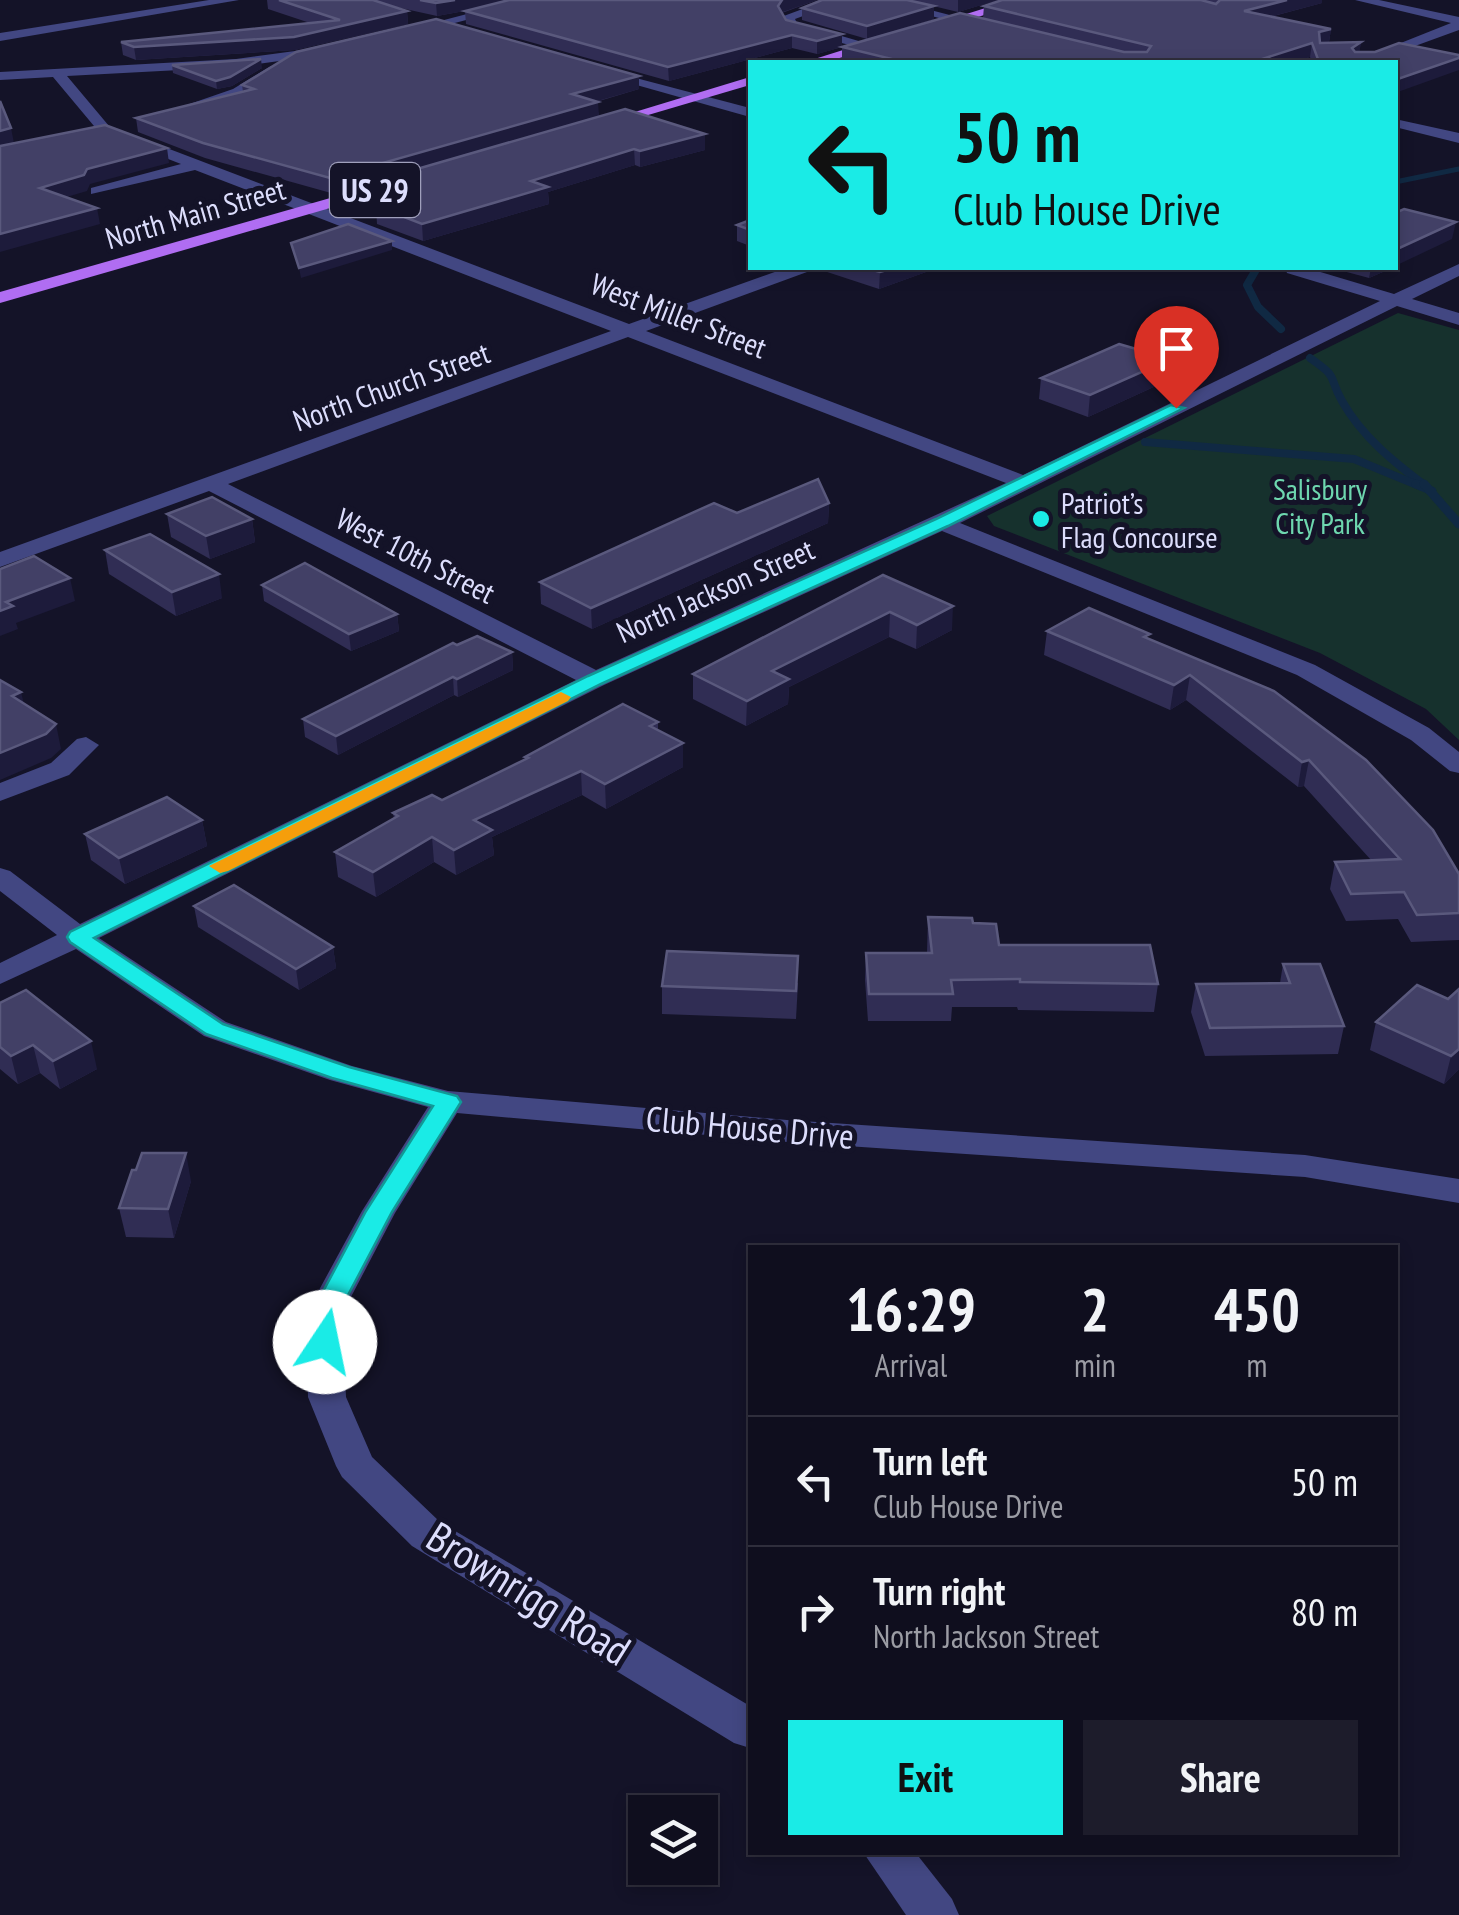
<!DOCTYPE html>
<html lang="en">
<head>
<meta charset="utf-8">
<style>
	body { margin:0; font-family:"PT Sans Narrow",sans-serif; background:#1d1c2b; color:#f1f3f6; height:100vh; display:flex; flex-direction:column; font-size:38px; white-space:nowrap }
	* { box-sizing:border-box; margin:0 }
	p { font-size:32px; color:#9b9ca4 }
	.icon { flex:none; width:55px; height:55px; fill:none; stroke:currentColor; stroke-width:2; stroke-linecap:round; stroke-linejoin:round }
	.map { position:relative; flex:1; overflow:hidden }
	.side { position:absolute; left:748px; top:1245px; width:650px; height:610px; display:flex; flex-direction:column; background:#0f0e1e; border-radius:0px; box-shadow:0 5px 15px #0003,0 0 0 2px #2f2e3c }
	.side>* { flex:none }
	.banner { position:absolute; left:748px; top:60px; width:650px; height:210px; border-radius:0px; box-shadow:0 5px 15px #0003,0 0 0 2px #2f2e3c; background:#1aebe6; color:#111; overflow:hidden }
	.buttons { position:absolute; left:628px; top:1795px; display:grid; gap:20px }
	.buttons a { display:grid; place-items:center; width:90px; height:90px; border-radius:0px; background:#0f0e1e; box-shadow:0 5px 15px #0003,0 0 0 2px #2f2e3c; font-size:50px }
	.pin { position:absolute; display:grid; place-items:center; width:85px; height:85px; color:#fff; margin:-102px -42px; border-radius:50% 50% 50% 0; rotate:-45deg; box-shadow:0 0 10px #0007 }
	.pin .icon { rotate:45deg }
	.me { position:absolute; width:110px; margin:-55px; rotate:11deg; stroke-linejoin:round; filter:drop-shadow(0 0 8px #0008) }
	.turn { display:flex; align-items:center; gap:35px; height:210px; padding:0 40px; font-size:45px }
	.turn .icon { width:130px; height:130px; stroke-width:2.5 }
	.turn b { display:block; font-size:70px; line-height:85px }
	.eta { display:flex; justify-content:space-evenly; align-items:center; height:170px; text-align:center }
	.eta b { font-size:60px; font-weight:800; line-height:70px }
	.primary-button { display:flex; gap:20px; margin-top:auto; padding:20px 40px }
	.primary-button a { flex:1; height:115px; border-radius:0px; background:#1aebe6; color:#111; font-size:40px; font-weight:800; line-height:115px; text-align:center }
	.primary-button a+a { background:#1d1c2b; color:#f1f3f6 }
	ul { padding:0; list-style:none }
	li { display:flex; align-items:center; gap:30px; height:130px; padding:0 40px; border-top:2px solid #2f2e3c }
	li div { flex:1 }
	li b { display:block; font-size:38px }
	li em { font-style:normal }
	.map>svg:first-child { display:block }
	.green { fill:#16312d }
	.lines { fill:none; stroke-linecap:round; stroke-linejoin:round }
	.stream-far2 { stroke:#102943; stroke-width:5 }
	.stream-far1 { stroke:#102943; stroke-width:8 }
	.stream { stroke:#102943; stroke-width:9 }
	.minor { fill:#424782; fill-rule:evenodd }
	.major { fill:#b06df2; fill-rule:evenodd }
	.wall { fill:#302d54 }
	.shaded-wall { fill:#1d1b3b }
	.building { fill:#424066; stroke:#5a597d; stroke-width:2.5 }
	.route { fill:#1aebe6; stroke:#119996; stroke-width:2.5 }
	.slow { fill:#f59e0b }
	.poi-dot { fill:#1aebe6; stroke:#141328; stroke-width:4 }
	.labels { text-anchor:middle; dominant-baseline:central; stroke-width:10; stroke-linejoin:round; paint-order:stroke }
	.far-street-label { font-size:30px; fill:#dcddfc; stroke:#141328 }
	.far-park-label { font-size:30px; fill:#6ed7af; stroke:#141328 }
	.far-poi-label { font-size:30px; fill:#dcddfc; stroke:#141328; text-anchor:start }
	.shield { fill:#141328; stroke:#a0a0bc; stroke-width:2.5 }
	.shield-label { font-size:32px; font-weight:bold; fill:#dcddfc }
	.street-label { font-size:35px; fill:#dcddfc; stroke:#141328 }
	.near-street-label { font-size:42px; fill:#dcddfc; stroke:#141328 }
</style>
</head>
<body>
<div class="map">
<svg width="1459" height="1915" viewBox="0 0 1459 1915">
	<rect width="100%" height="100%" fill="#141328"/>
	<polygon class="green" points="1398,313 1459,330 1459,740 1426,709 1320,653 994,526 987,516"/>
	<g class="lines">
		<polyline class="stream-far2" points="1395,182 1459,169"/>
		<g class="stream-far1">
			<polyline points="1257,268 1247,285 1258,307 1281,329"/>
			<path d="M 1310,358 C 1340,379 1327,374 1342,401 C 1362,437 1395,463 1427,487"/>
			<polyline points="1145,442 1354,459 1422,487"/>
		</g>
		<g class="stream">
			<polyline points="1416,484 1432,491"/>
			<polyline points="1424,484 1459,524"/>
		</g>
		<g class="minor">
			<polygon points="209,0 239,0 0,41 0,33"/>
			<polygon points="521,0 543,0 409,35 402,31"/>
			<polygon points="827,0 846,0 795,19 797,23 869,44 869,50 787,29 781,17"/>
			<polygon points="870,0 892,0 992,26 985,30"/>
			<polygon points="1355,0 1379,0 1459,17 1459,30 1371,62 1353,62 1451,23"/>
			<path d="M 325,47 L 330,48 L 330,54 L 236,67 L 67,76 L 109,126 L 629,324 L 786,268 L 809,268 L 807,272 L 646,331 L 1023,475 L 1380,301 L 1287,273 L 1285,268 L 1307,268 L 1394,294 L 1459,264 L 1459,276 L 1412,299 L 1459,313 L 1459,325 L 1397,306 L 960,523 L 1315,665 L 1429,728 L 1459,752 L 1459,773 L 1450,771 L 1411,740 L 1297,675 L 942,531 L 604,685 L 99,938 L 226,1022 L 352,1066 L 448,1091 L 787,1120 L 1305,1155 L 1459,1179 L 1459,1203 L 1305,1177 L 787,1142 L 457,1113 L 395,1213 L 342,1314 L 346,1397 L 372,1457 L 440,1522 L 750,1706 L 750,1748 L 734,1743 L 412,1546 L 342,1477 L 336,1466 L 308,1397 L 306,1314 L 362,1211 L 428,1107 L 330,1080 L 204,1036 L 76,949 L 0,984 L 0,963 L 57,935 L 0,891 L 0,868 L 10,871 L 80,924 L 576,680 L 209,491 L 0,567 L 0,552 L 611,331 L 195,170 L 91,194 L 91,188 L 181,164 L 99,132 L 53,77 L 0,80 L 0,72 L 236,59 ZM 628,337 L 1006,483 L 596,670 L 228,484 Z"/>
			<polygon points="271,66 283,69 243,95 185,112 178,108 233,89"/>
			<polygon points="594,67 750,108 750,117 594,73"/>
			<polygon points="1395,119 1459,133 1459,143 1395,127"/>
			<polygon points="86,737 99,745 69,775 0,801 0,783 51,763 77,739"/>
			<polygon points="863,1852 915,1852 952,1899 959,1915 906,1915"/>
		</g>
		<g class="major">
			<polygon points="1011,0 1031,0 937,30 925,27"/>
			<polygon points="878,39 885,43 883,46 825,62 805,62"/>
			<polygon points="750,77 750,85 604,128 592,125"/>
			<polygon points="397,179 405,184 403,187 0,303 0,292"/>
		</g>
	</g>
	<g class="wall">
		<polygon points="267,0 817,0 782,13 786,20 842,34 842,47 817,54 792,48 669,81 466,24 465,11 470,10 437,16 396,7 407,11 408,24 295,50 136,60 123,55 121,42 310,23 268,9"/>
		<polygon points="908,0 998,0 958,12"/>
		<polygon points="1202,0 1322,0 1322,3 1270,17 1331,29 1329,42 1361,42 1359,52 1395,62 1312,62 1310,57 1293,62 848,62 842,61 842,47 983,18 984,6"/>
		<polygon points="934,6 934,19 867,39 802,20 802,8"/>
		<polygon points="172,65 262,68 232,86 217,89 173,73"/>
		<polygon points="639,76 639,89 596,102 599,116 625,109 705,150 640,167 635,165 548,192 549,204 423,241 377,224 376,208 359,202 358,186 331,193 205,158 138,132 136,118 243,92 242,85"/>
		<polygon points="750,220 750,246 737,241 737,225"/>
		<polygon points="815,268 937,268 879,289"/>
		<polygon points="1332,268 1392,268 1369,278"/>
		<polygon points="1041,378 1169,380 1088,417 1039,399"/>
		<polygon points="829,503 828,523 592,629 541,604 540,582 737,513"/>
		<polygon points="167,514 252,519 255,542 210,559 171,537"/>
		<polygon points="105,550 222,598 176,616 109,574"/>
		<polygon points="883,575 952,630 916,649 889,637 789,687 788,704 746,726 693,699 693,674"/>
		<polygon points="262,585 397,614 399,631 351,651 264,601"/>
		<polygon points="1047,631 1149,639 1459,874 1459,940 1411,942 1398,919 1346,921 1330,889 1335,862 1371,860 1304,786 1298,787 1186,700 1170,710 1044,655"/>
		<polygon points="457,645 512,652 513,670 458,697 454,695 338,755 305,737 303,719"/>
		<polygon points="658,722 658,730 683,767 606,809 582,795 492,837 494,855 456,875 434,862 376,897 338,877 335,852 394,819 393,813 442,800 525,760 525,757"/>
		<polygon points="202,820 207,846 125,884 91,860 85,834"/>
		<polygon points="194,906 333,947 336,968 299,990 198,927"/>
		<polygon points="928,917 973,923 999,945 1158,984 1154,1012 1018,1010 1017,1007 952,1007 951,1021 868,1021 865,980 866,953 927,953"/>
		<polygon points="1283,964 1344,1026 1338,1054 1205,1056 1191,1012 1196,984 1280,983"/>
		<polygon points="798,983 796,1019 662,1014 662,986"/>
		<polygon points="1448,999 1459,1069 1444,1084 1370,1050 1376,1022"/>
		<polygon points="0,1003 97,1069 60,1089 40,1073 18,1084 0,1069"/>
		<polygon points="191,1181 174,1238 126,1237 119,1208"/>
	</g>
	<g class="shaded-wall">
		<polygon points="455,0 523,0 437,16 436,3"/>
		<polygon points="782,0 817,0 780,13 778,6"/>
		<polygon points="958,0 998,0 958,12"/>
		<polygon points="1287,0 1322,0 1322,3 1242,24 1244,11"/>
		<polygon points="934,6 934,19 867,39 867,26"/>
		<polygon points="407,11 408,24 295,50 136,60 134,47"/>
		<polygon points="1331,29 1329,42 1317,46 1319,32"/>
		<polygon points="842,34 842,47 817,54 817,41"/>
		<polygon points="792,35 792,48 669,81 668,67"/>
		<polygon points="1361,42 1359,55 1352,48"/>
		<polygon points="1312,43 1310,57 1293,62 1253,62"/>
		<polygon points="1459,58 1459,70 1395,93 1395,80"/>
		<polygon points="261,59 262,68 232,86 217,89 216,81"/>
		<polygon points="639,76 639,89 573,108 572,94"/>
		<polygon points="598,102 599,116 331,193 330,178"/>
		<polygon points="11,128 14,143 0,147 0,131"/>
		<polygon points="705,134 705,150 640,167 640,151"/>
		<polygon points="167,148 169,163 90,184 87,191 43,204 40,188 87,169"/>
		<polygon points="634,149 635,165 548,192 549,204 423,241 422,224 531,181"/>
		<polygon points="97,208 100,224 0,252 0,234"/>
		<polygon points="1456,222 1452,239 1395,266 1395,250"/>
		<polygon points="392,241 392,250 301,278 299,268"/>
		<polygon points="894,268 937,268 879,289 880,272"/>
		<polygon points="1371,268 1392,268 1369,278"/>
		<polygon points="1171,359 1169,380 1088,417 1090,395"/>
		<polygon points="829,503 828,523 592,629 591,608"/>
		<polygon points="252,519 255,542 210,559 206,536"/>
		<polygon points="219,574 222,598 176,616 172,592"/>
		<polygon points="70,578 75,601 16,623 18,629 0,636 0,611 6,602"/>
		<polygon points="953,606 952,630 916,649 917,625"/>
		<polygon points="890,612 889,637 789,687 788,704 746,726 747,701 772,671"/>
		<polygon points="397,614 399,631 351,651 349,634"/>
		<polygon points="512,652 513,670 458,697 457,679"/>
		<polygon points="1190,675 1186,700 1170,710 1174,685"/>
		<polygon points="453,677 454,695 338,755 336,736"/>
		<polygon points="21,692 27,716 12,696"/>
		<polygon points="56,724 61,749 51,758 0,780 0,753"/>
		<polygon points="683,743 683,767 606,809 605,784"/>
		<polygon points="1309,760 1304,786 1298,787 1302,762"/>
		<polygon points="581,771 582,795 492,837 494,855 456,875 454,850 474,820"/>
		<polygon points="202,820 207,846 125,884 119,858"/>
		<polygon points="432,837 434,862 376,897 373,872"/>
		<polygon points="333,947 336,968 299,990 296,969"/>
		<polygon points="91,1041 97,1069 60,1089 53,1061"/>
		<polygon points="33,1045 40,1073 18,1084 11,1056"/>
		<polygon points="1459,1049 1459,1069 1444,1084 1451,1056"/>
		<polygon points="186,1153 191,1181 174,1238 168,1209"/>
	</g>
	<g class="building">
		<polygon points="279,0 373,0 407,11 294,37 134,47 121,42 340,20"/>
		<polygon points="420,0 455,0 436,3"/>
		<polygon points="509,0 782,0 778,6 786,20 842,34 817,41 792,35 668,67 465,11"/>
		<polygon points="822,0 907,0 934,6 867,26 802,8"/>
		<polygon points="1002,0 1201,0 1216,4 1220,0 1287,0 1244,11 1331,29 1319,32 1320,43 1361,42 1352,48 1355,52 1375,52 1399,43 1459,55 1459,58 1395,80 1395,62 1319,62 1312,43 1253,62 904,62 842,47 960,13 1124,52 1147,52 1151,46 984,6"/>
		<polygon points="436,19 639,76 572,94 598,102 330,178 203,143 136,118 254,89 242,85 296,52"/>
		<polygon points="261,59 230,77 216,81 172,65"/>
		<polygon points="0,101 11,128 0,131"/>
		<polygon points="625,109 705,134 640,151 634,149 531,181 548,187 422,224 376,206 394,197 358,186"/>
		<polygon points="105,125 167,148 87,169 84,175 40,188 97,208 0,234 0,146"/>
		<polygon points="1404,209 1456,222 1395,250 1395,213"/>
		<polygon points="750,220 750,230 737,225"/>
		<polygon points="348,224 392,241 299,268 291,243"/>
		<polygon points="865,268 894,268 880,272"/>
		<polygon points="1119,344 1171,359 1090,395 1041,378"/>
		<polygon points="818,479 829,503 591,608 540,582 714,503 737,513"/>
		<polygon points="212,497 252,519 206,536 167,514"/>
		<polygon points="150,534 219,574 172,592 105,550"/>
		<polygon points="34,556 70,578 6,602 13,606 0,611 0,569"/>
		<polygon points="305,563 397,614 349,634 262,585"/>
		<polygon points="883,575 953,606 917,625 890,612 772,671 789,679 747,701 693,674"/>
		<polygon points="1089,608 1150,634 1144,637 1274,691 1366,760 1433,830 1459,874 1459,913 1417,915 1404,892 1351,894 1335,862 1400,859 1309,760 1302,762 1190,675 1174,685 1047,631"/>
		<polygon points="477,636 512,652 457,679 453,677 336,736 303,719 453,643 457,645"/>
		<polygon points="0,680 21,692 12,696 56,724 46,734 0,753"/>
		<polygon points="623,704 658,722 650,726 683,743 605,784 581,771 474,820 492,830 454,850 432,837 373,872 335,852 398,816 393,813 432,795 442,800 528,758 525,757"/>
		<polygon points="167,797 202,820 119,858 85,834"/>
		<polygon points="234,885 333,947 296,969 194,906"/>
		<polygon points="928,917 972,918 973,923 996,924 999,945 1150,945 1158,984 1020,982 1020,979 951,980 953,994 869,994 866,953 932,953"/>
		<polygon points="667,951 798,956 796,991 662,986"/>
		<polygon points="1283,964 1320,964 1344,1026 1210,1028 1196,984 1290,983"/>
		<polygon points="1417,985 1448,999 1459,989 1459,1049 1451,1056 1376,1022"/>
		<polygon points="26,990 91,1041 53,1061 33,1045 11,1056 0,1047 0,1003"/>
		<polygon points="142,1153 186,1153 168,1209 119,1208 132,1170 136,1170"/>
	</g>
	<polygon class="route" points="1171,405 1184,408 948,526 601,684 94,938 223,1024 349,1067 457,1096 461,1102 392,1212 338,1314 339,1342 335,1349 325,1352 315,1349 311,1342 311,1314 366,1211 433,1106 332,1078 206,1034 70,942 67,937 70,932 588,676 936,519"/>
	<polygon class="slow" points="561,692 571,697 568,701 228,871 220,873 209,866"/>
	<circle class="poi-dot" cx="1041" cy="519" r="10"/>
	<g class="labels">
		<g class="far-street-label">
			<text transform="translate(195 213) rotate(-16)">North Main Street</text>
			<text transform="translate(679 315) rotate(21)">West Miller Street</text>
			<text transform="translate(391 386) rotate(-20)">North Church Street</text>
			<text transform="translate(416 555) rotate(27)">West 10th Street</text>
			<text transform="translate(715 590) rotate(-24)">North Jackson Street</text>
		</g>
		<g class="far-park-label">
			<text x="1320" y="488">Salisbury<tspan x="1320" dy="34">City Park</tspan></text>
		</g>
		<g class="far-poi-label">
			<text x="1061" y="502">Patriot’s<tspan x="1061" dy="34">Flag Concourse</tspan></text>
		</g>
		<rect class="shield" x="330" y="163" width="90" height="54" rx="8"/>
		<g class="shield-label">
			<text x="375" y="190">US 29</text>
		</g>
		<g class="street-label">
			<text transform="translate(750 1127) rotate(5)">Club House Drive</text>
		</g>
		<g class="near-street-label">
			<text transform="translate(529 1593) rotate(32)">Brownrigg Road</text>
		</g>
	</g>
</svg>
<div class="buttons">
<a><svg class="icon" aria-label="layers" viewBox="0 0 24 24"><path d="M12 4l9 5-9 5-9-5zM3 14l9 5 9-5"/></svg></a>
</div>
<div class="pin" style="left:1176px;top:408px;background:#d93025"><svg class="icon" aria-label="arrive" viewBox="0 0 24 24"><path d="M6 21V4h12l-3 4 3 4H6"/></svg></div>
<svg class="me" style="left:325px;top:1342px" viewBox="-20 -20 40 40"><circle r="19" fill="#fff"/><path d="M0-13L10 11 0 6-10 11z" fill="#1aebe6"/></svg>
<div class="banner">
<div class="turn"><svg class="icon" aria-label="left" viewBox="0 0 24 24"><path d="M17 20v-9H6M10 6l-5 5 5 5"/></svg><div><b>50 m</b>Club House Drive</div></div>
</div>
<section class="side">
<div class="eta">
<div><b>16:29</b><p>Arrival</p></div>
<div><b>2</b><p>min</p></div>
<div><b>450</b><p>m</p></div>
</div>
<ul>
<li><svg class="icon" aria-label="left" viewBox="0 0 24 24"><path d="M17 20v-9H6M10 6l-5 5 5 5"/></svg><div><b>Turn left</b><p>Club House Drive</p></div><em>50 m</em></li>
<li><svg class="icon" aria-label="right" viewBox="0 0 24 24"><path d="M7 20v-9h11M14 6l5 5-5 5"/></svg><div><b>Turn right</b><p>North Jackson Street</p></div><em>80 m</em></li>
</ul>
<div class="primary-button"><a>Exit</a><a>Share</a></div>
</section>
</div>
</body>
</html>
